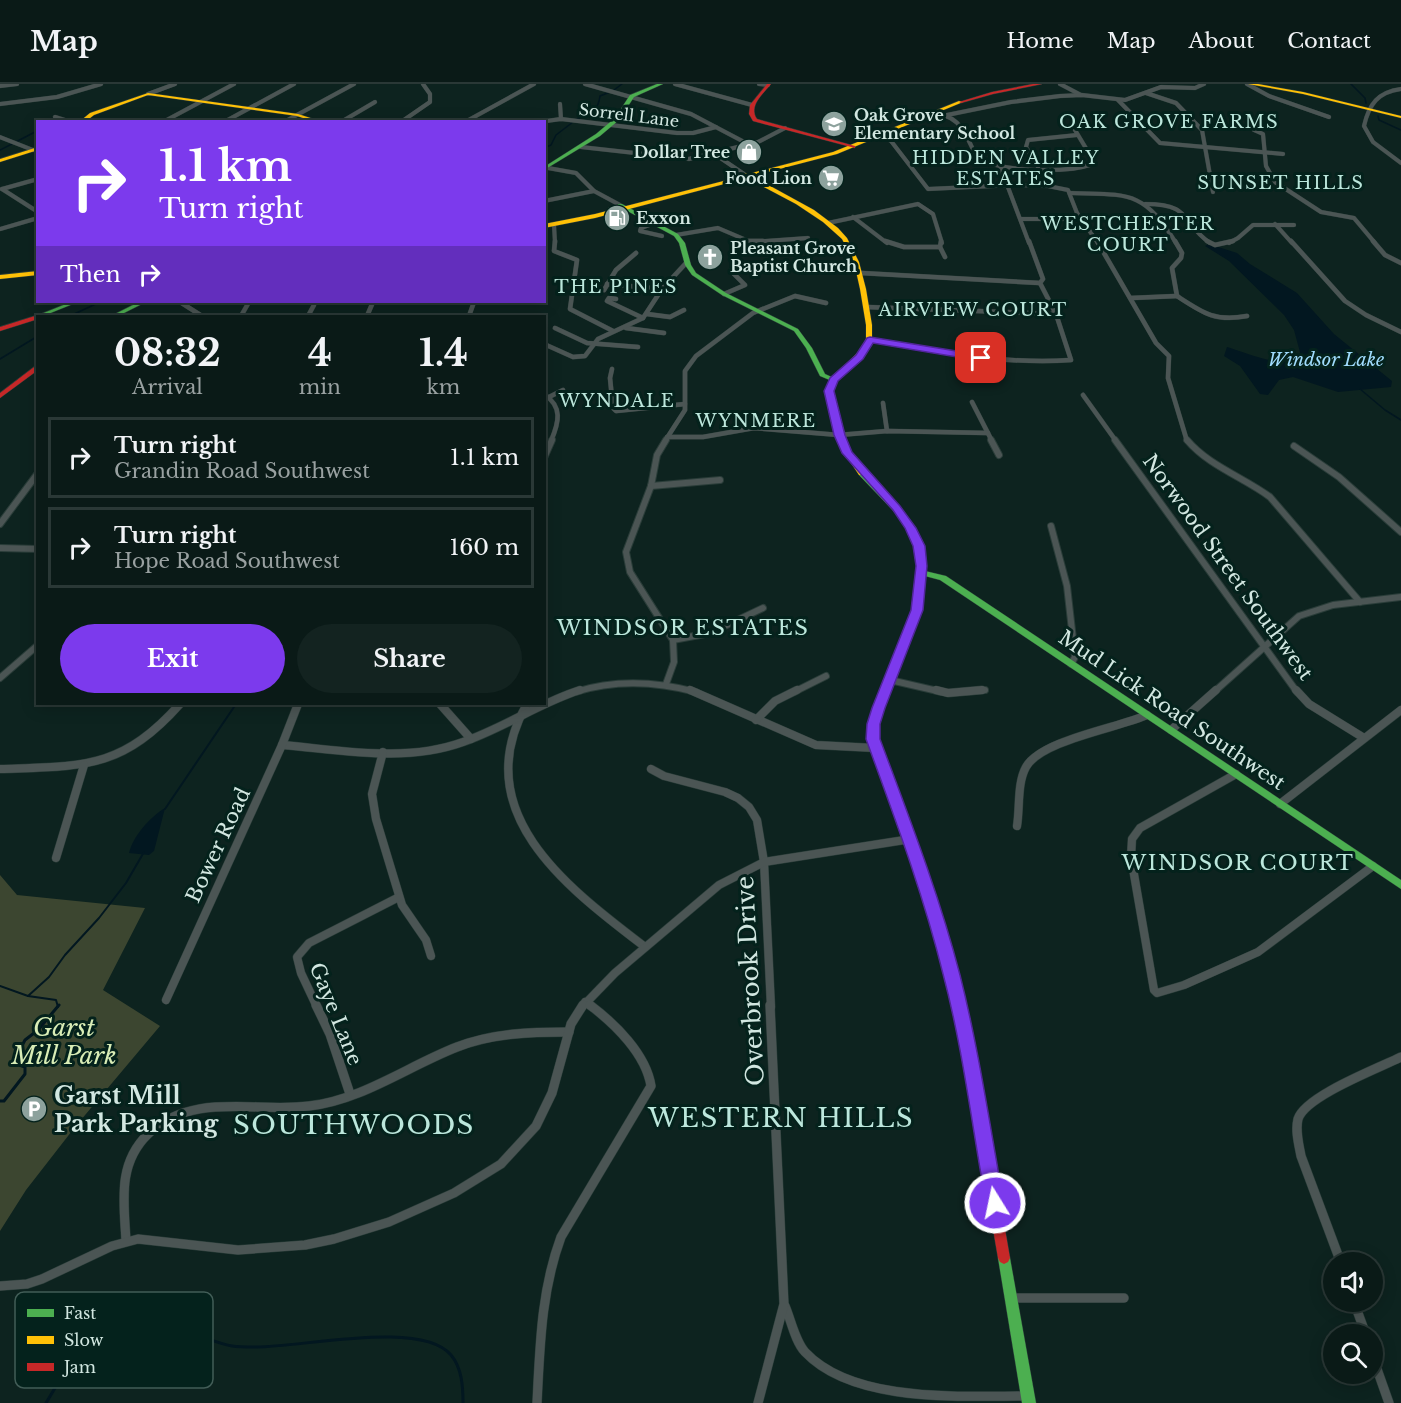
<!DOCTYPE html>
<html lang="en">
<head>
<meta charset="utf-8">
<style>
	body { margin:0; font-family:"Libre Baskerville",serif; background:#132320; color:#f1f3f6; height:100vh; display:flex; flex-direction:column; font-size:22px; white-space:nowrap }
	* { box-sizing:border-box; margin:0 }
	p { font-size:20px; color:#99a1a1 }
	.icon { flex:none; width:33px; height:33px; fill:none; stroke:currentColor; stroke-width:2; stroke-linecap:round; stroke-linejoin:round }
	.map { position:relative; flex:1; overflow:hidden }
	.drawer { position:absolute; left:36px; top:231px; width:510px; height:390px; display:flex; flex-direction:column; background:#0a1a17; border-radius:0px; box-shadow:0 3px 15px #0003,0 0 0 2px #2a3836 }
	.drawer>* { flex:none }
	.top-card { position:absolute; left:36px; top:36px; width:510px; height:183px; border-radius:0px; box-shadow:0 3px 15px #0003,0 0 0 2px #2a3836; background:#7c3aed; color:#fff; overflow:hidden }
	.fabs { position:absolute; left:1323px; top:1168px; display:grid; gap:12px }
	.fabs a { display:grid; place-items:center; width:60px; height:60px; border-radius:50%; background:#0a1a17; box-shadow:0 3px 15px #0003,0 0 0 2px #2a3836; font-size:30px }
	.pin { position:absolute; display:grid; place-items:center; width:51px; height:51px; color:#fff; margin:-26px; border-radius:12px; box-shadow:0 3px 9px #0006 }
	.me { position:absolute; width:66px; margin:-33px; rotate:350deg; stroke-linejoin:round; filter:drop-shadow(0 0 4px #0008) }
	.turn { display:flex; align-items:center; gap:21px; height:126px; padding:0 24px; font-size:27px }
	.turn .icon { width:78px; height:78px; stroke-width:2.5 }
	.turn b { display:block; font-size:42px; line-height:51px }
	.then { display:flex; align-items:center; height:57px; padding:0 24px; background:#0003; gap:12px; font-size:22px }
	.eta { display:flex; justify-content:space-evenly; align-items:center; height:102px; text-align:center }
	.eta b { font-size:36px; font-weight:700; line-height:42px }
	.action { display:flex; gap:12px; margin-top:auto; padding:12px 24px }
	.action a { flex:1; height:69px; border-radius:36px; background:#7c3aed; color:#fff; font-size:24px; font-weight:700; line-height:69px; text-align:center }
	.action a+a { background:#132320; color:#f1f3f6 }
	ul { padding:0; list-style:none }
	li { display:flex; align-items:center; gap:18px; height:81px; margin:0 12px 9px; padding:0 12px; border:3px solid #2a3836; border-radius:0px }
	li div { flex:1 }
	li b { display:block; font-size:22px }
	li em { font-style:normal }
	header { display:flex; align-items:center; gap:36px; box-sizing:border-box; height:84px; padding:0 30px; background:#0a1a17; border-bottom:2px solid #2a3836 }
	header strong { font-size:28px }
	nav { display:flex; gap:33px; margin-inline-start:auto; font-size:21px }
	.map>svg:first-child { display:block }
	.green { fill:#3c4630 }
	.water { fill:#021720 }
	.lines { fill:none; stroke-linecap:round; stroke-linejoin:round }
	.stream-far2 { stroke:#021720; stroke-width:1.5 }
	.stream-far1 { stroke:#021720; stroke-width:2 }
	.stream { stroke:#021720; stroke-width:3 }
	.street-far4-casing { stroke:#2a3d39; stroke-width:4.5 }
	.street-far3-casing { stroke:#2a3d39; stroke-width:5 }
	.street-far2-casing { stroke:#2a3d39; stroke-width:8 }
	.street-far1-casing { stroke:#2a3d39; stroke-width:9 }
	.street-casing { stroke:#2a3d39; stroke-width:10 }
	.fast-casing { stroke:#2a3d39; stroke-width:1 }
	.slow-casing { stroke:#2a3d39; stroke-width:1 }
	.jam-casing { stroke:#2a3d39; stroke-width:1 }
	.street-far4 { stroke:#4b5554; stroke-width:4 }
	.street-far3 { stroke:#4b5554; stroke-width:4.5 }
	.street-far2 { stroke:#4b5554; stroke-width:6 }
	.street-far1 { stroke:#4b5554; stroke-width:8 }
	.street { stroke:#4b5554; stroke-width:9 }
	.fast { fill:#4caf50; fill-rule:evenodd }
	.slow { fill:#ffc107; fill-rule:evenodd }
	.jam { fill:#c62828; fill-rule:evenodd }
	.route { fill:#7c3aed; stroke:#51269a; stroke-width:1.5 }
	.labels { text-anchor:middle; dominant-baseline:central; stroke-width:6; stroke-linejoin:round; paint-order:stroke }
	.far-street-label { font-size:16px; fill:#d2e7e1; stroke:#04221c }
	.far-poi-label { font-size:16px; font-weight:bold; fill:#d2e7e1; stroke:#04221c; text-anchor:start }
	.far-neighbourhood-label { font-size:18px; letter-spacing:1.5px; fill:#bce7dc; stroke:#04221c }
	.far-water-label { font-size:18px; font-style:italic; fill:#a0dcfd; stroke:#04221c }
	.street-label { font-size:20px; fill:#d2e7e1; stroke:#04221c }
	.neighbourhood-label { font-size:21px; letter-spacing:1.5px; fill:#bce7dc; stroke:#04221c }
	.near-street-label { font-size:24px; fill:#d2e7e1; stroke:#04221c }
	.near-park-label { font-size:24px; font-style:italic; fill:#d9edb6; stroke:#04221c }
	.near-poi-label { font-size:24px; font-weight:bold; fill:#d2e7e1; stroke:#04221c; text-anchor:start }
	.near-neighbourhood-label { font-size:26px; letter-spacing:1.5px; fill:#bce7dc; stroke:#04221c }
	.key { fill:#04221c; stroke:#425d57; stroke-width:1.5 }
	.key-label { font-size:16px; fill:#d2e7e1 }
</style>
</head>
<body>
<header>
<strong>Map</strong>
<nav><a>Home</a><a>Map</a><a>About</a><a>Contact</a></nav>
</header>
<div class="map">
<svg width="1401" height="1319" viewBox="0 0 1401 1319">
	<rect width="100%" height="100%" fill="#0d231f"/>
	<polygon class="green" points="0,791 17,811 145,824 103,906 160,942 75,1043 26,1106 0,1147"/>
	<g class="water">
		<path d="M 1209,160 L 1237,169 L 1250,180 L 1297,209 L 1334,250 L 1392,297 L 1391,303 L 1338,308 L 1293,293 L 1279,296 L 1268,311 L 1260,310 L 1240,282 L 1224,272 L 1227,263 C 1245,268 1286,287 1301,272 L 1294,246 L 1284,231 L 1229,177 L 1205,162 Z"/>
		<path d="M 165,724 L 154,767 L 149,771 L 129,769 C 133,752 150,733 165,724 Z"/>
	</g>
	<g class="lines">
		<g class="stream-far2">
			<polyline points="1351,0 1365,14 1366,19"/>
			<polyline points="614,6 622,0"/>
			<polyline points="1378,32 1379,36 1401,46"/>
			<path d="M 574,36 C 588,30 598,29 600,12 L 610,8"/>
			<polyline points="544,64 551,61 556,51 573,38"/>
			<polyline points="0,66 35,48"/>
			<polyline points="70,232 100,218"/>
			<polyline points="0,275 38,252"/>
			<polyline points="1360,305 1385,326 1401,336"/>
		</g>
		<g class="stream-far1">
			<polyline points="165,725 236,620"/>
			<polyline points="0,902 28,912 56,916 58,923"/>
			<polyline points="28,912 49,893 65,871 99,834 126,799 144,768"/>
		</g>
		<g class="stream">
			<polyline points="0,1017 4,1017 25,990 25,983 13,979 25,956 38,946 59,921"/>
			<path d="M 46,1319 L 70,1279 L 86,1270 C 116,1278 124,1277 149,1258 C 155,1254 162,1250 169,1248 C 190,1244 212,1259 232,1262 C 239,1263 247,1263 255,1263 C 299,1264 421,1235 451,1271 C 462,1284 463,1303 463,1319"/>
		</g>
		<g class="street-far4-casing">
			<g id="street-far4">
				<polyline points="585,0 691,30 748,60"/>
				<polyline points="675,0 752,21"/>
				<polyline points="759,0 768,1"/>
				<polyline points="1060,0 1081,11"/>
				<polyline points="1247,0 1269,12 1329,33"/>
				<polyline points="0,2 17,0"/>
				<path d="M 1401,5 C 1378,8 1369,20 1364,42 L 1373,58 L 1401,79"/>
				<polyline points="1146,9 1176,19 1202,46 1213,108"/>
				<polyline points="148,10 175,0"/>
				<polyline points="1118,16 1160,59 1283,70"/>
				<polyline points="0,20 57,13 101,0"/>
				<polyline points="560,20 561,35"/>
				<path d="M 926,28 C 962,30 964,48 978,76 C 1007,87 1064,90 1093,80 L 1093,76 L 1075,46"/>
				<polyline points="947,31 1011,18 1060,12 1082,11 1125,16 1161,3 1195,4 1204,0"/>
				<polyline points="55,33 71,38"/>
				<polyline points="163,38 234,0"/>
				<polyline points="224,38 294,0"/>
				<polyline points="284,38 354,0"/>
				<polyline points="341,38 375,18"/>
				<polyline points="401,38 430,18 430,10 423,0"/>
				<polyline points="465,38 534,0"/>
				<polyline points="539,38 561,35 677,49 693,49 716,43"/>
				<polyline points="1254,46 1263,50 1266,82 1275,98 1321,128 1354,134 1375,159"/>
				<polyline points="882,52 891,57 928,105 1014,101 1048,102 1068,106 1077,129 1098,159"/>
				<polyline points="0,53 33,66"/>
				<polyline points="581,63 689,75 758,58 785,44"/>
				<polyline points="713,69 744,90"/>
				<polyline points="1000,82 1029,159"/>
				<polyline points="1038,83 1026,63 1028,56 1077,51"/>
				<polyline points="548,84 576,89 594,107 620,121"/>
				<polyline points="2,105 38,128"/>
				<polyline points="2,105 38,95"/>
				<path d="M 1070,109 C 1127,111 1143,105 1176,159"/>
				<polyline points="544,117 594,107"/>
				<path d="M 1145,120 C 1193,120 1180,138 1210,159"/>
				<polyline points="853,133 887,159"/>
				<polyline points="1021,135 1080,135"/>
				<polyline points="655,139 641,144 640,147 662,152"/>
				<polyline points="828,139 918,120 933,130 942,159"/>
				<polyline points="1275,140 1292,159"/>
				<polyline points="554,141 555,159"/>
				<polyline points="0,145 38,134"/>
				<polyline points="676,151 718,144 751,158 808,154"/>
				<polyline points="1229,159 1238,154 1253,141 1294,141"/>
			</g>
		</g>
		<g class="street-far3-casing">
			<g id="street-far3">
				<polyline points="555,157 554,167 577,176 570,225 613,247"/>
				<polyline points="749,157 763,157"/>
				<polyline points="885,157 904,163 940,163"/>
				<polyline points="941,157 940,163 945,173"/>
				<polyline points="1097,157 1156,259 1169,272 1168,294 1187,357"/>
				<path d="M 1175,157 L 1182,169 L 1181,174 L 1172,184 L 1177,212 C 1203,229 1215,238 1247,232"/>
				<polyline points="1207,157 1215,161 1233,157"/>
				<polyline points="1291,157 1345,217 1366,231 1401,248"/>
				<polyline points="1373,157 1385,171 1401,179"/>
				<polyline points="861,189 1040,199"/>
				<polyline points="607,200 662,205"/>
				<polyline points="604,206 616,186 636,169"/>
				<polyline points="724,210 745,201 732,188 732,185"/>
				<polyline points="1131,214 1177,212"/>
				<polyline points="616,215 609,214 607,217 643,234"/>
				<polyline points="180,218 202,232"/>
				<polyline points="866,223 1056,230"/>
				<polyline points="647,230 670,233 684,226"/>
				<polyline points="241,232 249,218"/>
				<polyline points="308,232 314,221"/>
				<polyline points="367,232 373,218"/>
				<polyline points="469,232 474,218"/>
				<polyline points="555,244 587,259 638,263"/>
				<polyline points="626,244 664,249"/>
				<path d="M 870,256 C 937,267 1003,281 1071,276 L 1056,230 L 1040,199 L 1043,195 L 1029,157"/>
				<polyline points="544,260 573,273 585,272 598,255 643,234 662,205 687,178"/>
				<polyline points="612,285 610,294 613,324 616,327 685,320"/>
				<path d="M 544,310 C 563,323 559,338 551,357"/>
				<polyline points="1083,311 1116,357"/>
				<polyline points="549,313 563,306"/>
				<polyline points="972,318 992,357"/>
				<polyline points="883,319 887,347"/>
				<polyline points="667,353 703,353 754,344 839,351 887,347 988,349"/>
				<polyline points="665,357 685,326 685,287 696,272 753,229 795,212 826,219"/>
			</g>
		</g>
		<g class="street-far2-casing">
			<g id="street-far2">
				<polyline points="991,356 999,371"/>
				<polyline points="1115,356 1297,608"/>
				<path d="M 1187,356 C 1209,382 1243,393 1270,413 L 1360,518"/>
				<polyline points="1294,362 1339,393 1401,448"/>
				<polyline points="544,374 552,356"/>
				<polyline points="651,402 720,396"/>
				<polyline points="0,440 38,389"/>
				<polyline points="1051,442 1067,502 1075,573 1071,580"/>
				<polyline points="0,464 38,465"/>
				<polyline points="673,556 710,549 763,524"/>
				<polyline points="544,574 544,582"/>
				<polyline points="0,594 38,561"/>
				<polyline points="890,596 942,608"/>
				<polyline points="666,600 674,578 673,556 630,488 626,468 651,402 657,371 666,356"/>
				<path d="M 575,608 C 616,595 655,597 696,608"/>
				<polyline points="794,608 826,592"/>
				<polyline points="963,608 985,606"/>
				<polyline points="1214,608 1299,532 1333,521 1401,513"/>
			</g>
		</g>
		<g class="street-far1-casing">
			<g id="street-far1">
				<polyline points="690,606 816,661 875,664"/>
				<polyline points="936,606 948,609 982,606"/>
				<polyline points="1296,606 1309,620 1364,654"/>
				<polyline points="440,620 471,655"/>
				<path d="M 527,620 C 465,728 569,805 645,863"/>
				<polyline points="756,636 775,617 797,606"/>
				<polyline points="1171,646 1216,606"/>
				<path d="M 282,661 C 342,666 405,679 463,658 C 504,644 539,619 580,606"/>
				<polyline points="383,668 372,710 376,735 402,821 426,856 431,872"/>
				<path d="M 0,685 C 83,682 121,686 180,620"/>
				<polyline points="651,685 664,692 725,708 738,714 749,723 757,736 764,778 771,923"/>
				<polyline points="1236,690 1140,744 1132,755 1131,773 1154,906 1157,909 1184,901 1258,868 1373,782"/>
				<polyline points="1280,720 1401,626"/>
				<path d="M 1017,742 C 1020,724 1017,699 1026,683 C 1041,656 1118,644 1147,631"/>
				<polyline points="56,774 84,681"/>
				<polyline points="166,916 282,661 298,620"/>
				<polyline points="585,918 592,923"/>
				<polyline points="317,923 301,889 297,873 309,859 399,813"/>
				<polyline points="582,923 615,889 719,801 764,778 911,755"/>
			</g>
		</g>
		<g class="street-casing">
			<g id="street">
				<polyline points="316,921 330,950 350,1010"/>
				<path d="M 126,1157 C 124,1118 117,1080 148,1050 C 193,1007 255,1029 309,1022 C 362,1016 408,982 457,963 C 493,949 531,948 569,948"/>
				<path d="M 1341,1179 L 1301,1072 C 1299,1061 1295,1047 1298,1035 C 1305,1012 1379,984 1401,973"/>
				<polyline points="0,1202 27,1200 42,1195 112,1162 138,1155 238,1166 305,1161 334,1155 389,1138 454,1109 501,1080 536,1042 552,1009 571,940 583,921"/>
				<polyline points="1011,1214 1124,1214"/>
				<polyline points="1354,1218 1366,1251"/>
				<path d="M 785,1222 C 791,1236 795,1257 805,1268 C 853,1319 959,1312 1027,1312"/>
				<polyline points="1372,1271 1389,1319"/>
				<path d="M 537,1319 C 540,1262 541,1207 561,1153 L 651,1002 C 646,970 615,940 590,921"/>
				<polyline points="758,1319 784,1220 770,921"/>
			</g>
		</g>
		<g class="fast-casing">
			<g id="fast">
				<polygon points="657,0 663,0 634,13 619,36 600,52 544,86 544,83 596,50 615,34 630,11"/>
				<polygon points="618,120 622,120 678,150 685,159 691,181 696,189 726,209 798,245 812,264 825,290 836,295 836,297 832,297 820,292 806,264 794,247 722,211 692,191 685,181 679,159 674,152 618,122"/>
				<polygon points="71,218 78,218 43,232 38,233 36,232"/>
				<polygon points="139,218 146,218 118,232 111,232"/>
				<path d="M 859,387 L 865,387 C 890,415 929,445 925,487 L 946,492 L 1401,796 L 1401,805 L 940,496 L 925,492 L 923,518 L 911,555 L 881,630 L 877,655 L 930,797 L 957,890 L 956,893 L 952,894 L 948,893 L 920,797 L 869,655 L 873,630 L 903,555 L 915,518 L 918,481 L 915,463 L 903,437 L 859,391 Z"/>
				<polygon points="1004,1168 1008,1170 1010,1174 1036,1319 1022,1319 998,1174 1000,1170"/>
			</g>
		</g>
		<g class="slow-casing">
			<g id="slow">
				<polygon points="1248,0 1258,0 1303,8 1401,32 1401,34 1303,10"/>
				<polygon points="148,9 298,30 323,38 315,38 297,32 148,11 94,31 85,38 79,38 90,29"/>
				<polygon points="959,17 963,18 837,70 752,92 814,126 838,144 847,154 859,178 866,205 872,241 872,255 866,267 838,296 833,308 845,361 866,389 865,391 859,391 839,361 827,308 833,294 862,264 866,255 866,241 860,205 854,178 842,155 823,138 796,120 747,94 595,134 544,144 544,140 595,130 743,92 742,89 748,90 833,68"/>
				<polygon points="38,63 38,66 0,78 0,75"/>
				<polygon points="38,187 38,191 0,195 0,191"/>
			</g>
		</g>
		<g class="jam-casing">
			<g id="jam">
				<path d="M 767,0 L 771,0 C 763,10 748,22 757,35 L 855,62 L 855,64 L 753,37 L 749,30 L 750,21 Z"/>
				<polygon points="1033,0 1042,0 993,10 961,19 959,18 992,8"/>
				<polygon points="38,231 41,232 38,232 38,235 0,247 0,243"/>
				<polygon points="38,280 38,286 0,314 0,309"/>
				<polygon points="952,886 956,887 957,890 970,943 1010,1174 1008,1178 1004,1180 1000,1178 998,1174 958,943 947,890 948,887"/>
			</g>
		</g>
		<use href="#street-far4" class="street-far4"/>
		<use href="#street-far3" class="street-far3"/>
		<use href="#street-far2" class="street-far2"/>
		<use href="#street-far1" class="street-far1"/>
		<use href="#street" class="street"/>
		<use href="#fast" class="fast"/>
		<use href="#slow" class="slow"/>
		<use href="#jam" class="jam"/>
	</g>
	<path class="route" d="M 870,253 L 981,271 L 986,274 L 981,277 L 873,259 L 863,275 L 838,297 L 834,307 L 845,351 L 852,368 L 900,422 L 916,444 L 925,462 L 927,482 L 923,526 L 885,624 L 880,640 L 880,655 C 909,733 939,810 960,891 C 979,966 990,1043 1004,1119 L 1001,1126 L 995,1128 L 988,1126 L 986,1119 C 972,1043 963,965 943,890 C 923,809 894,732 866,655 L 867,640 L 872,624 L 911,526 L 916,482 L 913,462 L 905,444 L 893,426 L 842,369 L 834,351 L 824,307 L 830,294 L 856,271 L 867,254 Z"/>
	<defs>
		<g id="school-disc" transform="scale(1.35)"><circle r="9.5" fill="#8da29d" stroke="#04221c"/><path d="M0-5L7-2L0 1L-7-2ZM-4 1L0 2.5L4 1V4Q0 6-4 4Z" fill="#fff"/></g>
		<g id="shop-disc" transform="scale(1.35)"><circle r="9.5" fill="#8da29d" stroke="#04221c"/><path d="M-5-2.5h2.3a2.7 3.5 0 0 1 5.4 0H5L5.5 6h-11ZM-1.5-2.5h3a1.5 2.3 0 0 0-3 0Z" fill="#fff"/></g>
		<g id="supermarket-disc" transform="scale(1.35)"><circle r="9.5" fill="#8da29d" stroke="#04221c"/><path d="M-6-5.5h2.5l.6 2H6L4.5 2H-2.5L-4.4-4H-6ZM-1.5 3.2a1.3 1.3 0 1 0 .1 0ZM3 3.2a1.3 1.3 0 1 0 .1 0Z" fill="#fff"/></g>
		<g id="fuel-disc" transform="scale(1.35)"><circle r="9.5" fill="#8da29d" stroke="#04221c"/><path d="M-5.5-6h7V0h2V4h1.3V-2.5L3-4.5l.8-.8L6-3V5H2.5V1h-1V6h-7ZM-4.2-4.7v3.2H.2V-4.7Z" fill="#fff"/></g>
		<g id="church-disc" transform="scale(1.35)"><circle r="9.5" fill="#8da29d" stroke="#04221c"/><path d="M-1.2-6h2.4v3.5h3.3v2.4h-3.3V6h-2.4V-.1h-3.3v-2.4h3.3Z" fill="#fff"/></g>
		<g id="parking-disc" transform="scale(1.35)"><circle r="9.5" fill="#8da29d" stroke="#04221c"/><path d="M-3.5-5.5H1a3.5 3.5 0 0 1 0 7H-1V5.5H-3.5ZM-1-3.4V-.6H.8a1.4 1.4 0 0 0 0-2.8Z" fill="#fff"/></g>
	</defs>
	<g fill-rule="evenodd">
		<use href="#school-disc" x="834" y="40"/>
		<use href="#shop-disc" x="749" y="68"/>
		<use href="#supermarket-disc" x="831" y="94"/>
		<use href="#fuel-disc" x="617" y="134"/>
		<use href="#church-disc" x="710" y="173"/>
		<use href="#parking-disc" x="34" y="1025"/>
	</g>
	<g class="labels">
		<g class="far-street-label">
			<text transform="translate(629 31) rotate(7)">Sorrell Lane</text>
		</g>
		<g class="far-poi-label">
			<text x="854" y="31">Oak Grove<tspan x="854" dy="18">Elementary School</tspan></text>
			<text x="730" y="68" text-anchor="end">Dollar Tree</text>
			<text x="812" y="94" text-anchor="end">Food Lion</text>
			<text x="636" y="134">Exxon</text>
			<text x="730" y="164">Pleasant Grove<tspan x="730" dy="18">Baptist Church</tspan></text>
		</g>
		<g class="far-neighbourhood-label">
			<text x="1169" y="38">OAK GROVE FARMS</text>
			<text x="1006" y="74">HIDDEN VALLEY<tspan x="1006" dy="21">ESTATES</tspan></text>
			<text x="1281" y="99">SUNSET HILLS</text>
			<text x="1128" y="140">WESTCHESTER<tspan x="1128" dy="21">COURT</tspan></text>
			<text x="616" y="203">THE PINES</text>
			<text x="973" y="226">AIRVIEW COURT</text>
			<text x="617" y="317">WYNDALE</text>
			<text x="756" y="337">WYNMERE</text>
		</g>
		<g class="far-water-label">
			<text x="1326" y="276">Windsor Lake</text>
		</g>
		<g class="street-label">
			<text transform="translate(1228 483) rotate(54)">Norwood Street Southwest</text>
			<text transform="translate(1172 626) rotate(34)">Mud Lick Road Southwest</text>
			<text transform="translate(218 761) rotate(-65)">Bower Road</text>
			<text transform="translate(336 930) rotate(68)">Gaye Lane</text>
		</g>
		<g class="neighbourhood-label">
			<text x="683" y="544">WINDSOR ESTATES</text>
			<text x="1238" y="779">WINDSOR COURT</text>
		</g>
		<g class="near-street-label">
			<text transform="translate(750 897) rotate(-93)">Overbrook Drive</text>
		</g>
		<g class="near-park-label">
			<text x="64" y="943">Garst<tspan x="64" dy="28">Mill Park</tspan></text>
		</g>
		<g class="near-poi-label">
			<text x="54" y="1011">Garst Mill<tspan x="54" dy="28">Park Parking</tspan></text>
		</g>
		<g class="near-neighbourhood-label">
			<text x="781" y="1034">WESTERN HILLS</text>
			<text x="354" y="1041">SOUTHWOODS</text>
		</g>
	</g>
	<rect x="15" y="1208" width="198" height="96" rx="9" class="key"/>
	<rect x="27" y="1225" width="27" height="8" fill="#4caf50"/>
	<rect x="27" y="1252" width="27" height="8" fill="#ffc107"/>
	<rect x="27" y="1279" width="27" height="8" fill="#c62828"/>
	<g class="key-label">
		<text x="64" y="1235">Fast</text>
		<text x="64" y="1262">Slow</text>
		<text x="64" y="1289">Jam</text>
	</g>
</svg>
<div class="fabs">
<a><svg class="icon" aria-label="sound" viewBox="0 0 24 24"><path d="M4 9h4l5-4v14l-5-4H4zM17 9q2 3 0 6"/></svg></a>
<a><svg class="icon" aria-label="search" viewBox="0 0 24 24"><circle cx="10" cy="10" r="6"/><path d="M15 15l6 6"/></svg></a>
</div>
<div class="pin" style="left:981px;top:274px;background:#d93025"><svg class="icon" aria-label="arrive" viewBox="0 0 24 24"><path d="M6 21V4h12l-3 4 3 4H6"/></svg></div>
<svg class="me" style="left:995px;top:1119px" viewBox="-20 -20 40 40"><circle r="17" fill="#7c3aed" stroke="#fff" stroke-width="3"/><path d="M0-11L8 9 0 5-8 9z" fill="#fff"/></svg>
<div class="top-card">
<div class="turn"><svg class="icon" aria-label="right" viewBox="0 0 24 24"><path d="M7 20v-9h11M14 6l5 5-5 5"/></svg><div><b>1.1 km</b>Turn right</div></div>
<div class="then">Then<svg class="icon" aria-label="right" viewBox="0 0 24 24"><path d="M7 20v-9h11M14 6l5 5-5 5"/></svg></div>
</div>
<section class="drawer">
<div class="eta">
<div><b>08:32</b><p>Arrival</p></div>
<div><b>4</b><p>min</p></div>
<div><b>1.4</b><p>km</p></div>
</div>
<ul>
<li><svg class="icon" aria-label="right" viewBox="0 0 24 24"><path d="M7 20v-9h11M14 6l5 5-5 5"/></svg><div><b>Turn right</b><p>Grandin Road Southwest</p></div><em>1.1 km</em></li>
<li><svg class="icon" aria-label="right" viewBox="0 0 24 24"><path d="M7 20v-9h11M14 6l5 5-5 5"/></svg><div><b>Turn right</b><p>Hope Road Southwest</p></div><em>160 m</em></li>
</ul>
<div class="action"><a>Exit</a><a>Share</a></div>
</section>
</div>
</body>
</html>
